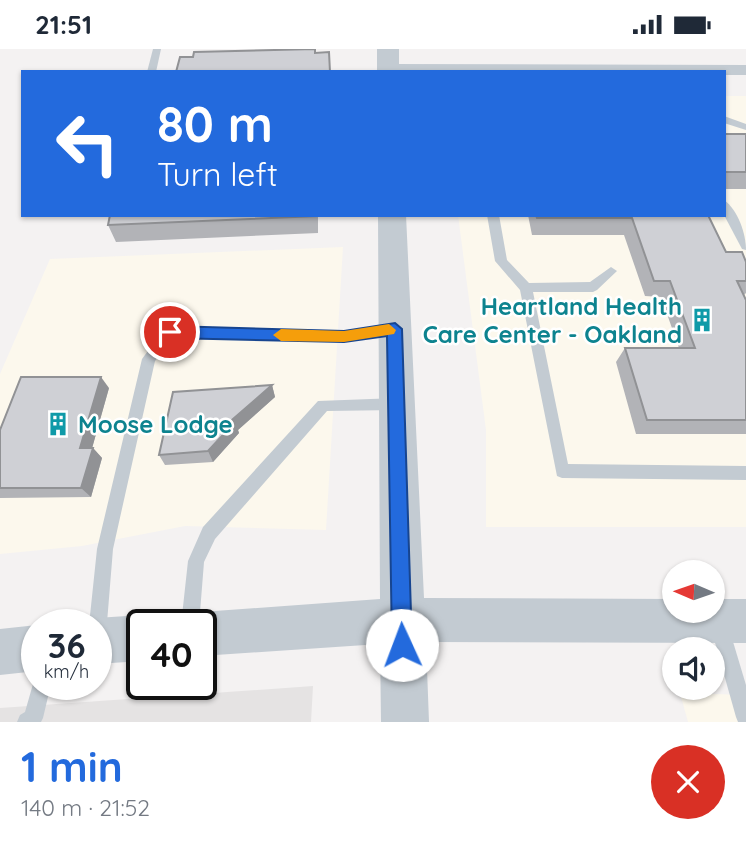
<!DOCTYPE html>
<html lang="en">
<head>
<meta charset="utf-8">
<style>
	body { margin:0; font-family:Quicksand,sans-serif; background:#f6f6f7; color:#1f2937; height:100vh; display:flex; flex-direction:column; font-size:26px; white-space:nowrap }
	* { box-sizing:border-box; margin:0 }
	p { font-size:23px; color:#747a83 }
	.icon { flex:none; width:38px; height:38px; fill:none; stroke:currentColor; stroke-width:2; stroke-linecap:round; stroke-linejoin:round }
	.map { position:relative; height:673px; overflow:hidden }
	.panel { display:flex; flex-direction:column; background:#fff; flex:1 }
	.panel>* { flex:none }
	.top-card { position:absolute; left:21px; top:21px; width:705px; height:147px; border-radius:0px; box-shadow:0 2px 5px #0004; background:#236add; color:#fff; overflow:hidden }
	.needle { width:46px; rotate:272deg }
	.controls { position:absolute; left:662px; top:511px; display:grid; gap:14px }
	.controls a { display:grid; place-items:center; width:63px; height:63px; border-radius:50%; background:#fff; box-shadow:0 2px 5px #0004; font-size:35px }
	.speed { position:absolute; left:21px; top:560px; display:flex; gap:14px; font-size:35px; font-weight:700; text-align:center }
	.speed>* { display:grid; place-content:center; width:91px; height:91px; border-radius:50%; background:#fff; box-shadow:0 2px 5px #0004; line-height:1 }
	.speed small { font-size:18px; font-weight:400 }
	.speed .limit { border:4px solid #111; border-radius:10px; background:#fff; color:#111 }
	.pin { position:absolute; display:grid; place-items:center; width:60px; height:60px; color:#fff; margin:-30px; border:4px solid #fff; border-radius:50%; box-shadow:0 2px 7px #0007 }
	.me { position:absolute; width:77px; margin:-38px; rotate:358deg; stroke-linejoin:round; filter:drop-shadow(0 0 5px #0008) }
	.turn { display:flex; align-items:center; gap:24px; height:147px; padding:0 21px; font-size:32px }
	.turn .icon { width:91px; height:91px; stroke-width:2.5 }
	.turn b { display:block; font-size:49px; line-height:60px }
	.round { display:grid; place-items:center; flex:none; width:74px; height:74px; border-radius:37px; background:#f6f6f7 }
	.summary { display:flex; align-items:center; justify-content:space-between; height:119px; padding:0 21px }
	h1 { font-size:42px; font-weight:800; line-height:52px; color:#236add }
	.status { display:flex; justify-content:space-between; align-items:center; height:49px; padding:0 35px; background:#fff; direction:ltr }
	.status svg { height:19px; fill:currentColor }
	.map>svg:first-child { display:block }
	.commercial { fill:#fcf8ed }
	.education { fill:#e5e3e3 }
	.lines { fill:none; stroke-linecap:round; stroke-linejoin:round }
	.service { fill:#c3cbd2; fill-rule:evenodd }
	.minor { fill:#c3cbd2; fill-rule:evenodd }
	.tertiary { fill:#c3cbd2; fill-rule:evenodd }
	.wall { fill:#b2b3b7 }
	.shaded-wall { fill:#919295 }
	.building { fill:#cfd0d5; stroke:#919295; stroke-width:2 }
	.route { fill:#236add; stroke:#174590; stroke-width:2 }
	.slow { fill:#f59e0b }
	.labels { text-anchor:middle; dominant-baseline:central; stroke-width:5; stroke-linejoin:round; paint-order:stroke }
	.culture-label { font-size:24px; font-weight:bold; fill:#0d838f; stroke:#fff; text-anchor:end }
</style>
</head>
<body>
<div class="status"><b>21:51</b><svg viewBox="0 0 49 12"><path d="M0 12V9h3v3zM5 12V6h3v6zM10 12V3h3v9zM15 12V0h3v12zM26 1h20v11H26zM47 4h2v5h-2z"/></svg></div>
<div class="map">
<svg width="746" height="673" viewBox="0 0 746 673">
	<rect width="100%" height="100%" fill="#f4f2f2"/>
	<g class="commercial">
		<polygon points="725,47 746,47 746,478 486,478 486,381 458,166 724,166"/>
		<polygon points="343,198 326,481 185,477 82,497 0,505 0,325 50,210"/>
		<polygon points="680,644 746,646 746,673 688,673"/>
	</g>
	<polygon class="education" points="313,637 311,673 0,673 0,659"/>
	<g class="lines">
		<g class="service">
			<polygon points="153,0 161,0 156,23 147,23"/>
			<polygon points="724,67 746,75 746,81 724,74"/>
			<path d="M 724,151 C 738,161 746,185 746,201 L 742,200 L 724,166 Z"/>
			<polygon points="487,166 499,166 507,211 529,234 590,233 611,218 617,222 597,241 593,243 533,243 568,415 746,417 746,431 562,429 557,427 520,241 495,212"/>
			<polygon points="395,275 400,276 402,280 400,284 344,293 173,288 155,312 113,500 106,586 103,592 96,595 96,576 89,576 97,500 142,310 165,279 344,283"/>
			<polygon points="397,349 402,351 404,355 402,359 397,361 327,362 215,490 204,513 199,576 181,576 188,512 203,478 318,352"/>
			<polygon points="719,567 725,570 728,576 746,636 746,673 738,673 736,668 710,576 713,570"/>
			<polygon points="35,628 37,635 51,635 43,669 41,673 17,673 20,666 25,663"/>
		</g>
		<polygon class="minor" points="388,15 746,16 746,26 724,26 724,23 381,23 379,20 382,16"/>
		<g class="tertiary">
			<rect x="377" y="0" width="22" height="23"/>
			<polygon points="378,166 406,166 424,549 674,550 674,562 712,562 712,550 746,550 746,594 426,593 429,673 381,673 380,595 201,607 201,576 182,576 185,569 201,563 380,550"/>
			<polygon points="142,566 159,576 142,576 142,612 96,615 96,576 81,576 96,569"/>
			<polygon points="37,576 37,622 0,626 0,580"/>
		</g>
	</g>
	<g class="wall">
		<rect x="724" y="85" width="22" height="55"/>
		<polygon points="110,166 322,166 322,168 318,168 318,184 116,193 108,176"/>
		<polygon points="528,166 708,166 726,203 746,213 746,244 744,246 746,251 746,385 636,385 616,313 625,299 679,299 661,248 645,247 624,186 532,186"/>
		<polygon points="272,336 275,348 238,381 239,384 213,413 165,416 159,406"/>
		<polygon points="109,339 92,399 93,399 102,409 91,448 0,449 0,381"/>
	</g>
	<g class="shaded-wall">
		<polygon points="101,328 109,339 89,410 80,399"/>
		<polygon points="272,336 275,348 238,381 239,384 213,413 208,402 232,371"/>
		<polygon points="93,399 102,409 91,448 81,439"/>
	</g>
	<g class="building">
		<polygon points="315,0 315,4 329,3 330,23 176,23 180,8 193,8 194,3"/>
		<rect x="724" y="85" width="22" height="38"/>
		<polygon points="110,166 317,166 317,167 108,176"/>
		<polygon points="536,166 708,166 726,203 742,203 746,213 746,232 737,232 746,251 746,371 647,371 625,299 695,299 670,232 654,232 632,169 537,169"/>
		<polygon points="21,328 101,328 80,399 93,399 81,439 0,439 0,381"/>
		<polygon points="272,336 232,371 235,373 208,402 159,406 173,343"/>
	</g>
	<polygon class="route" points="395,274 402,280 412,596 409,604 402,607 395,604 392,596 387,287 344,293 170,289 162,283 170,277 344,282"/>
	<polygon class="slow" points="389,275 396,281 394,285 344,293 281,292 273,286 281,280 344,282"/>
	<defs>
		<g id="building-bare" transform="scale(1.89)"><path d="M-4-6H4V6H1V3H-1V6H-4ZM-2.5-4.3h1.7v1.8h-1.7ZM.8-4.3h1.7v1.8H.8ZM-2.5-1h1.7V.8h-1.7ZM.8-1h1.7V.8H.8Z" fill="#0f9aa8" stroke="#fff" stroke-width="2.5" paint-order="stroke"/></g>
	</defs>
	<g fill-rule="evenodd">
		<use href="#building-bare" x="702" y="271"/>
		<use href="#building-bare" x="58" y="375"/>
	</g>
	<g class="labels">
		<g class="culture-label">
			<text x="682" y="257">Heartland Health<tspan x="682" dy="28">Care Center - Oakland</tspan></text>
			<text x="78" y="375" text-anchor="start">Moose Lodge</text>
		</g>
	</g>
</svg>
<div class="controls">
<a><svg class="needle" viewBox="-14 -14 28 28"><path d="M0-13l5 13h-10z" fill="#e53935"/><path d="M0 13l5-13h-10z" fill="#747a83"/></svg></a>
<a><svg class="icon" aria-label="sound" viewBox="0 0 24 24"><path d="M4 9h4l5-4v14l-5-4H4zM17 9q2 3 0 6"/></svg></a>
</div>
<div class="speed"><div>36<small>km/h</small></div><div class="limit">40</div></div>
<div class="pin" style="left:170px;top:283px;background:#d93025"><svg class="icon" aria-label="arrive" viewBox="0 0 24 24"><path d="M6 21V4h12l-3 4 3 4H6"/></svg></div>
<svg class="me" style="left:402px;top:596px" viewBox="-20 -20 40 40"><circle r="19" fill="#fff"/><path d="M0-13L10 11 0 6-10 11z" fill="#236add"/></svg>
<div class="top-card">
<div class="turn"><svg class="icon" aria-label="left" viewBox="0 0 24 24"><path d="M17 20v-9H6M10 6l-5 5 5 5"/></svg><div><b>80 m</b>Turn left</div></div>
</div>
</div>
<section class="panel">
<div class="summary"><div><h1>1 min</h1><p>140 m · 21:52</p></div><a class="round" style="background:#d93025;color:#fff"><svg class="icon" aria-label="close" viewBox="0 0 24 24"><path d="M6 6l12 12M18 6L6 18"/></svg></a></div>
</section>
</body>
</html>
